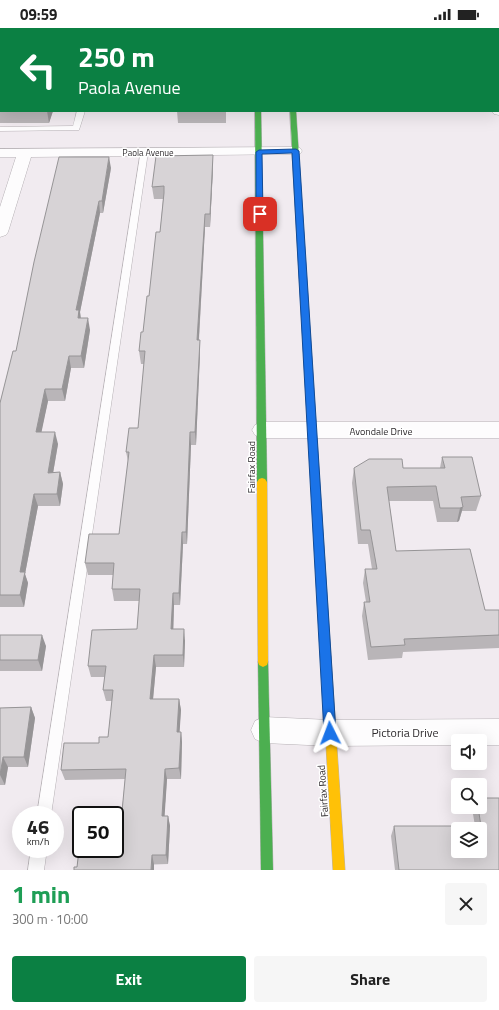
<!DOCTYPE html>
<html lang="en">
<head>
<meta charset="utf-8">
<style>
	body { margin:0; font-family:"Titillium Web",sans-serif; background:#f6f6f6; color:#222; height:100vh; display:flex; flex-direction:column; font-size:15px; white-space:nowrap }
	* { box-sizing:border-box; margin:0 }
	p { font-size:13px; color:#767676 }
	.icon { flex:none; width:22px; height:22px; fill:none; stroke:currentColor; stroke-width:2; stroke-linecap:round; stroke-linejoin:round }
	.map { position:relative; height:842px; overflow:hidden }
	.side { display:flex; flex-direction:column; background:#fff; flex:1 }
	.side>* { flex:none }
	.hud { position:absolute; left:0px; top:0px; width:499px; height:84px; box-shadow:0 4px 16px #0002; background:#0b8043; color:#fff; overflow:hidden }
	.controls { position:absolute; left:451px; top:706px; display:grid; gap:8px }
	.controls a { display:grid; place-items:center; width:36px; height:36px; border-radius:4px; background:#fff; box-shadow:0 4px 16px #0002; font-size:20px }
	.speed { position:absolute; left:12px; top:778px; display:flex; gap:8px; font-size:20px; font-weight:700; text-align:center }
	.speed>* { display:grid; place-content:center; width:52px; height:52px; border-radius:50%; background:#fff; box-shadow:0 4px 16px #0002; line-height:1 }
	.speed small { font-size:10px; font-weight:400 }
	.speed .limit { border:2px solid #111; border-radius:6px; background:#fff; color:#111 }
	.pin { position:absolute; display:grid; place-items:center; width:34px; height:34px; color:#fff; margin:-17px; border-radius:8px; box-shadow:0 2px 6px #0006 }
	.me { position:absolute; width:44px; margin:-22px; rotate:357deg; stroke-linejoin:round; filter:drop-shadow(0 0 3px #0008) }
	.turn { display:flex; align-items:center; gap:14px; height:84px; padding:0 12px; font-size:18px }
	.turn .icon { width:52px; height:52px; stroke-width:2.5 }
	.turn b { display:block; font-size:28px; line-height:34px }
	.round { display:grid; place-items:center; flex:none; width:42px; height:42px; border-radius:4px; background:#f6f6f6 }
	.head { display:flex; align-items:center; justify-content:space-between; height:68px; padding:0 12px }
	h1 { font-size:24px; font-weight:700; line-height:30px; color:#1e9e55 }
	.cta { display:flex; gap:8px; margin-top:auto; padding:8px 12px }
	.cta a { flex:1; height:46px; border-radius:4px; background:#0b8043; color:#fff; font-size:16px; font-weight:700; line-height:46px; text-align:center }
	.cta a+a { background:#f6f6f6; color:#222 }
	.status { display:flex; justify-content:space-between; align-items:center; height:28px; padding:0 20px; background:#fff; direction:ltr }
	.status svg { height:11px; fill:currentColor }
	.map>svg:first-child { display:block }
	.lines { fill:none; stroke-linecap:round; stroke-linejoin:round }
	.lane-casing { stroke:#b6b1b5; stroke-width:1 }
	.street-casing { stroke:#b6b1b5; stroke-width:1 }
	.fast-casing { stroke:#b6b1b5; stroke-width:1 }
	.slow-casing { stroke:#b6b1b5; stroke-width:1 }
	.jam-casing { stroke:#b6b1b5; stroke-width:1 }
	.lane { fill:#fdfcfd; fill-rule:evenodd }
	.street { fill:#fdfcfd; fill-rule:evenodd }
	.fast { fill:#4caf50; fill-rule:evenodd }
	.slow { fill:#ffc107; fill-rule:evenodd }
	.jam { fill:#c62828; fill-rule:evenodd }
	.wall { fill:#b9b5b8 }
	.shaded-wall { fill:#969496 }
	.building { fill:#d7d3d6; stroke:#969496; fill-rule:evenodd }
	.route { fill:#1a73e8; stroke:#114b97 }
	.labels { text-anchor:middle; dominant-baseline:central; stroke-width:3; stroke-linejoin:round; paint-order:stroke }
	.far-street-label { font-size:9px; fill:#2f2b2e; stroke:#fff }
	.street-label { font-size:10px; fill:#2f2b2e; stroke:#fff }
	.near-street-label { font-size:12px; fill:#2f2b2e; stroke:#fff }
</style>
</head>
<body>
<div class="status"><b>09:59</b><svg viewBox="0 0 49 12"><path d="M0 12V9h3v3zM5 12V6h3v6zM10 12V3h3v9zM15 12V0h3v12zM26 1h20v11H26zM47 4h2v5h-2z"/></svg></div>
<div class="map">
<svg width="499" height="842" viewBox="0 0 499 842">
	<rect width="100%" height="100%" fill="#f1ebf0"/>
	<g class="lines">
		<g class="lane-casing">
			<g id="lane">
				<polygon points="77,83 85,83 79,102 0,103 0,99 73,98"/>
				<polygon points="141,122 148,124 51,787 37,787"/>
				<polygon points="31,821 47,821 44,842 28,842"/>
			</g>
		</g>
		<g class="street-casing">
			<g id="street">
				<rect x="498" y="16" width="1" height="8"/>
				<polygon points="498,77 499,77 499,87 494,86 492,83 498,83"/>
				<polygon points="295,119 300,120 302,123 300,126 31,129 8,204 6,207 0,209 0,179 16,129 0,129 0,121"/>
				<polygon points="262,394 499,394 499,410 262,410 255,407 252,402 255,397"/>
				<polygon points="264,689 330,692 499,691 499,717 480,717 480,713 458,713 458,717 330,718 264,715 255,711 251,702 255,693"/>
			</g>
		</g>
		<g class="fast-casing">
			<g id="fast">
				<polygon points="79,0 89,0 78,1"/>
				<rect x="0" y="4" width="1" height="4"/>
				<polygon points="499,4 499,8 498,9 498,5"/>
				<polygon points="255,83 261,83 267,454 265,457 259,457 257,454"/>
				<polygon points="290,83 296,83 331,629 330,632 326,634 322,632 321,629"/>
				<polygon points="263,629 267,631 268,634 273,842 261,842 258,634 259,631"/>
			</g>
		</g>
		<g class="slow-casing">
			<g id="slow">
				<rect x="288" y="0" width="6" height="1"/>
				<polygon points="262,450 265,451 267,454 268,634 267,637 263,639 259,637 258,634 257,454 259,451"/>
				<polygon points="326,624 330,626 331,629 345,842 333,842 321,629 322,626"/>
			</g>
		</g>
		<g class="jam-casing">
			<rect id="jam" x="254" y="0" width="6" height="1"/>
		</g>
		<use href="#lane" class="lane"/>
		<use href="#street" class="street"/>
		<use href="#fast" class="fast"/>
		<use href="#slow" class="slow"/>
		<use href="#jam" class="jam"/>
	</g>
	<g class="wall">
		<polygon points="0,29 1,29 1,83 53,83 49,95 0,95"/>
		<polygon points="177,83 226,83 226,95 178,95"/>
		<polygon points="111,140 103,185 100,185 80,284 81,290 90,302 84,340 71,340 65,373 48,373 41,404 58,416 53,445 60,444 63,456 60,478 38,478 25,546 28,555 24,579 0,579 0,375 16,323"/>
		<polygon points="213,140 210,199 205,199 199,312 200,325 196,417 191,417 187,516 183,516 180,577 174,577 173,601 185,613 184,639 156,639 153,671 179,671 181,682 179,704 181,704 182,714 181,751 167,751 164,788 168,788 170,798 168,836 77,839 121,794 125,751 65,752 61,742 99,715 108,709 112,673 106,673 103,662 105,649 91,649 88,638 137,601 139,573 114,573 112,561 113,547 88,547 85,535 119,506 128,433 126,424 138,400 144,336 141,336 139,323 143,304 160,204 163,171 154,171 152,159"/>
		<polygon points="442,429 481,468 476,483 462,483 459,493 457,494 437,494 433,473 389,473 396,523 485,582 499,582 499,620 403,624 402,630 368,632 362,588 364,574 366,574 363,555 365,541 372,541 368,516 358,516 352,455 354,440 440,440"/>
		<polygon points="0,607 46,618 42,643 0,643"/>
		<polygon points="31,679 35,690 28,739 8,739 5,757 0,757 0,680"/>
		<polygon points="472,779 480,779 499,842 395,842 391,808 394,798 475,798 472,780"/>
	</g>
	<g class="shaded-wall">
		<polygon points="47,83 53,83 49,95"/>
		<polygon points="213,127 213,140 210,199 210,186"/>
		<polygon points="109,129 111,140 103,185 102,173"/>
		<polygon points="99,173 100,185 80,284 81,294 80,302 76,282"/>
		<polygon points="205,186 205,199 198,325 197,312"/>
		<polygon points="88,290 90,302 84,340 81,328"/>
		<polygon points="200,312 200,325 196,417 195,404"/>
		<polygon points="69,328 71,340 65,373 62,361"/>
		<polygon points="45,361 48,373 39,416 36,404"/>
		<polygon points="55,404 58,416 51,457 48,445"/>
		<polygon points="190,404 191,417 187,516 186,504"/>
		<polygon points="60,444 63,456 60,478 57,466"/>
		<polygon points="34,466 38,478 25,546 28,555 24,579 20,567 20,544"/>
		<polygon points="463,479 459,493 457,494 460,480"/>
		<polygon points="182,504 183,516 180,577 179,565"/>
		<polygon points="173,565 174,577 173,613 171,601"/>
		<polygon points="184,601 185,613 184,639 183,627"/>
		<polygon points="42,607 46,618 42,643 38,632"/>
		<polygon points="154,627 156,639 152,682 150,671"/>
		<polygon points="179,671 181,682 179,714 177,704"/>
		<polygon points="31,679 35,690 28,739 24,729"/>
		<polygon points="181,704 182,714 181,751 179,740"/>
		<polygon points="3,729 8,739 5,757 0,747"/>
		<polygon points="165,741 167,751 164,798 162,788"/>
		<polygon points="168,788 170,798 168,836 166,827"/>
		<polygon points="152,827 154,836 154,842 151,842"/>
	</g>
	<g class="building">
		<rect x="0" y="29" width="1" height="48"/>
		<polygon points="213,127 210,186 205,186 197,312 200,312 195,404 190,404 186,504 182,504 179,565 173,565 171,601 184,601 183,627 154,627 150,671 179,671 177,704 181,704 179,740 165,741 162,788 168,788 166,827 152,827 151,842 74,842 74,839 77,839 81,805 81,821 115,821 115,794 121,794 126,741 61,742 64,715 99,715 99,709 108,709 113,662 103,662 106,638 88,638 92,602 137,601 140,561 112,561 114,535 85,535 89,506 119,506 129,424 126,424 129,400 138,400 145,323 139,323 141,304 143,304 147,268 149,268 156,204 160,204 164,165 164,158 152,159 156,128"/>
		<polygon points="59,129 109,129 102,173 99,173 76,282 79,282 78,290 88,290 81,328 69,328 62,361 45,361 36,404 55,404 48,445 60,444 57,466 34,466 20,544 25,544 20,567 0,567 0,375 13,323 16,323 34,234"/>
		<polygon points="442,429 472,429 481,468 461,469 463,479 460,480 440,480 436,458 387,459 396,523 470,521 485,582 499,582 499,607 404,611 405,617 371,619 364,574 370,574 365,541 377,541 370,502 361,502 354,440 369,431 402,431 403,440 445,440"/>
		<polygon points="0,607 42,607 38,632 0,632"/>
		<polygon points="31,679 24,729 3,729 0,747 0,680"/>
		<path d="M 480,770 L 499,770 L 499,842 L 399,842 L 394,798 L 481,798 L 478,779 L 480,779 ZM 458,801 L 480,801 L 480,823 L 458,823 Z"/>
	</g>
	<polygon class="route" points="296,121 299,123 336,705 334,709 330,710 326,709 324,705 292,125 262,126 263,186 260,188 256,186 256,124 259,122"/>
	<g class="labels">
		<g class="far-street-label">
			<text x="148" y="124">Paola Avenue</text>
		</g>
		<g class="street-label">
			<text x="381" y="403">Avondale Drive</text>
			<text transform="translate(251 439) rotate(-90)">Fairfax Road</text>
			<text transform="translate(323 763) rotate(-94)">Fairfax Road</text>
		</g>
		<g class="near-street-label">
			<text x="405" y="704">Pictoria Drive</text>
		</g>
	</g>
</svg>
<div class="controls">
<a><svg class="icon" aria-label="sound" viewBox="0 0 24 24"><path d="M4 9h4l5-4v14l-5-4H4zM17 9q2 3 0 6"/></svg></a>
<a><svg class="icon" aria-label="search" viewBox="0 0 24 24"><circle cx="10" cy="10" r="6"/><path d="M15 15l6 6"/></svg></a>
<a><svg class="icon" aria-label="layers" viewBox="0 0 24 24"><path d="M12 4l9 5-9 5-9-5zM3 14l9 5 9-5"/></svg></a>
</div>
<div class="speed"><div>46<small>km/h</small></div><div class="limit">50</div></div>
<div class="pin" style="left:260px;top:186px;background:#d93025"><svg class="icon" aria-label="arrive" viewBox="0 0 24 24"><path d="M6 21V4h12l-3 4 3 4H6"/></svg></div>
<svg class="me" style="left:330px;top:705px" viewBox="-20 -20 40 40"><path d="M0-17L14 15 0 8-14 15z" fill="#1a73e8" stroke="#fff" stroke-width="4"/></svg>
<div class="hud">
<div class="turn"><svg class="icon" aria-label="left" viewBox="0 0 24 24"><path d="M17 20v-9H6M10 6l-5 5 5 5"/></svg><div><b>250 m</b>Paola Avenue</div></div>
</div>
</div>
<section class="side">
<div class="head"><div><h1>1 min</h1><p>300 m · 10:00</p></div><a class="round"><svg class="icon" aria-label="close" viewBox="0 0 24 24"><path d="M6 6l12 12M18 6L6 18"/></svg></a></div>
<div class="cta"><a>Exit</a><a>Share</a></div>
</section>
</body>
</html>
